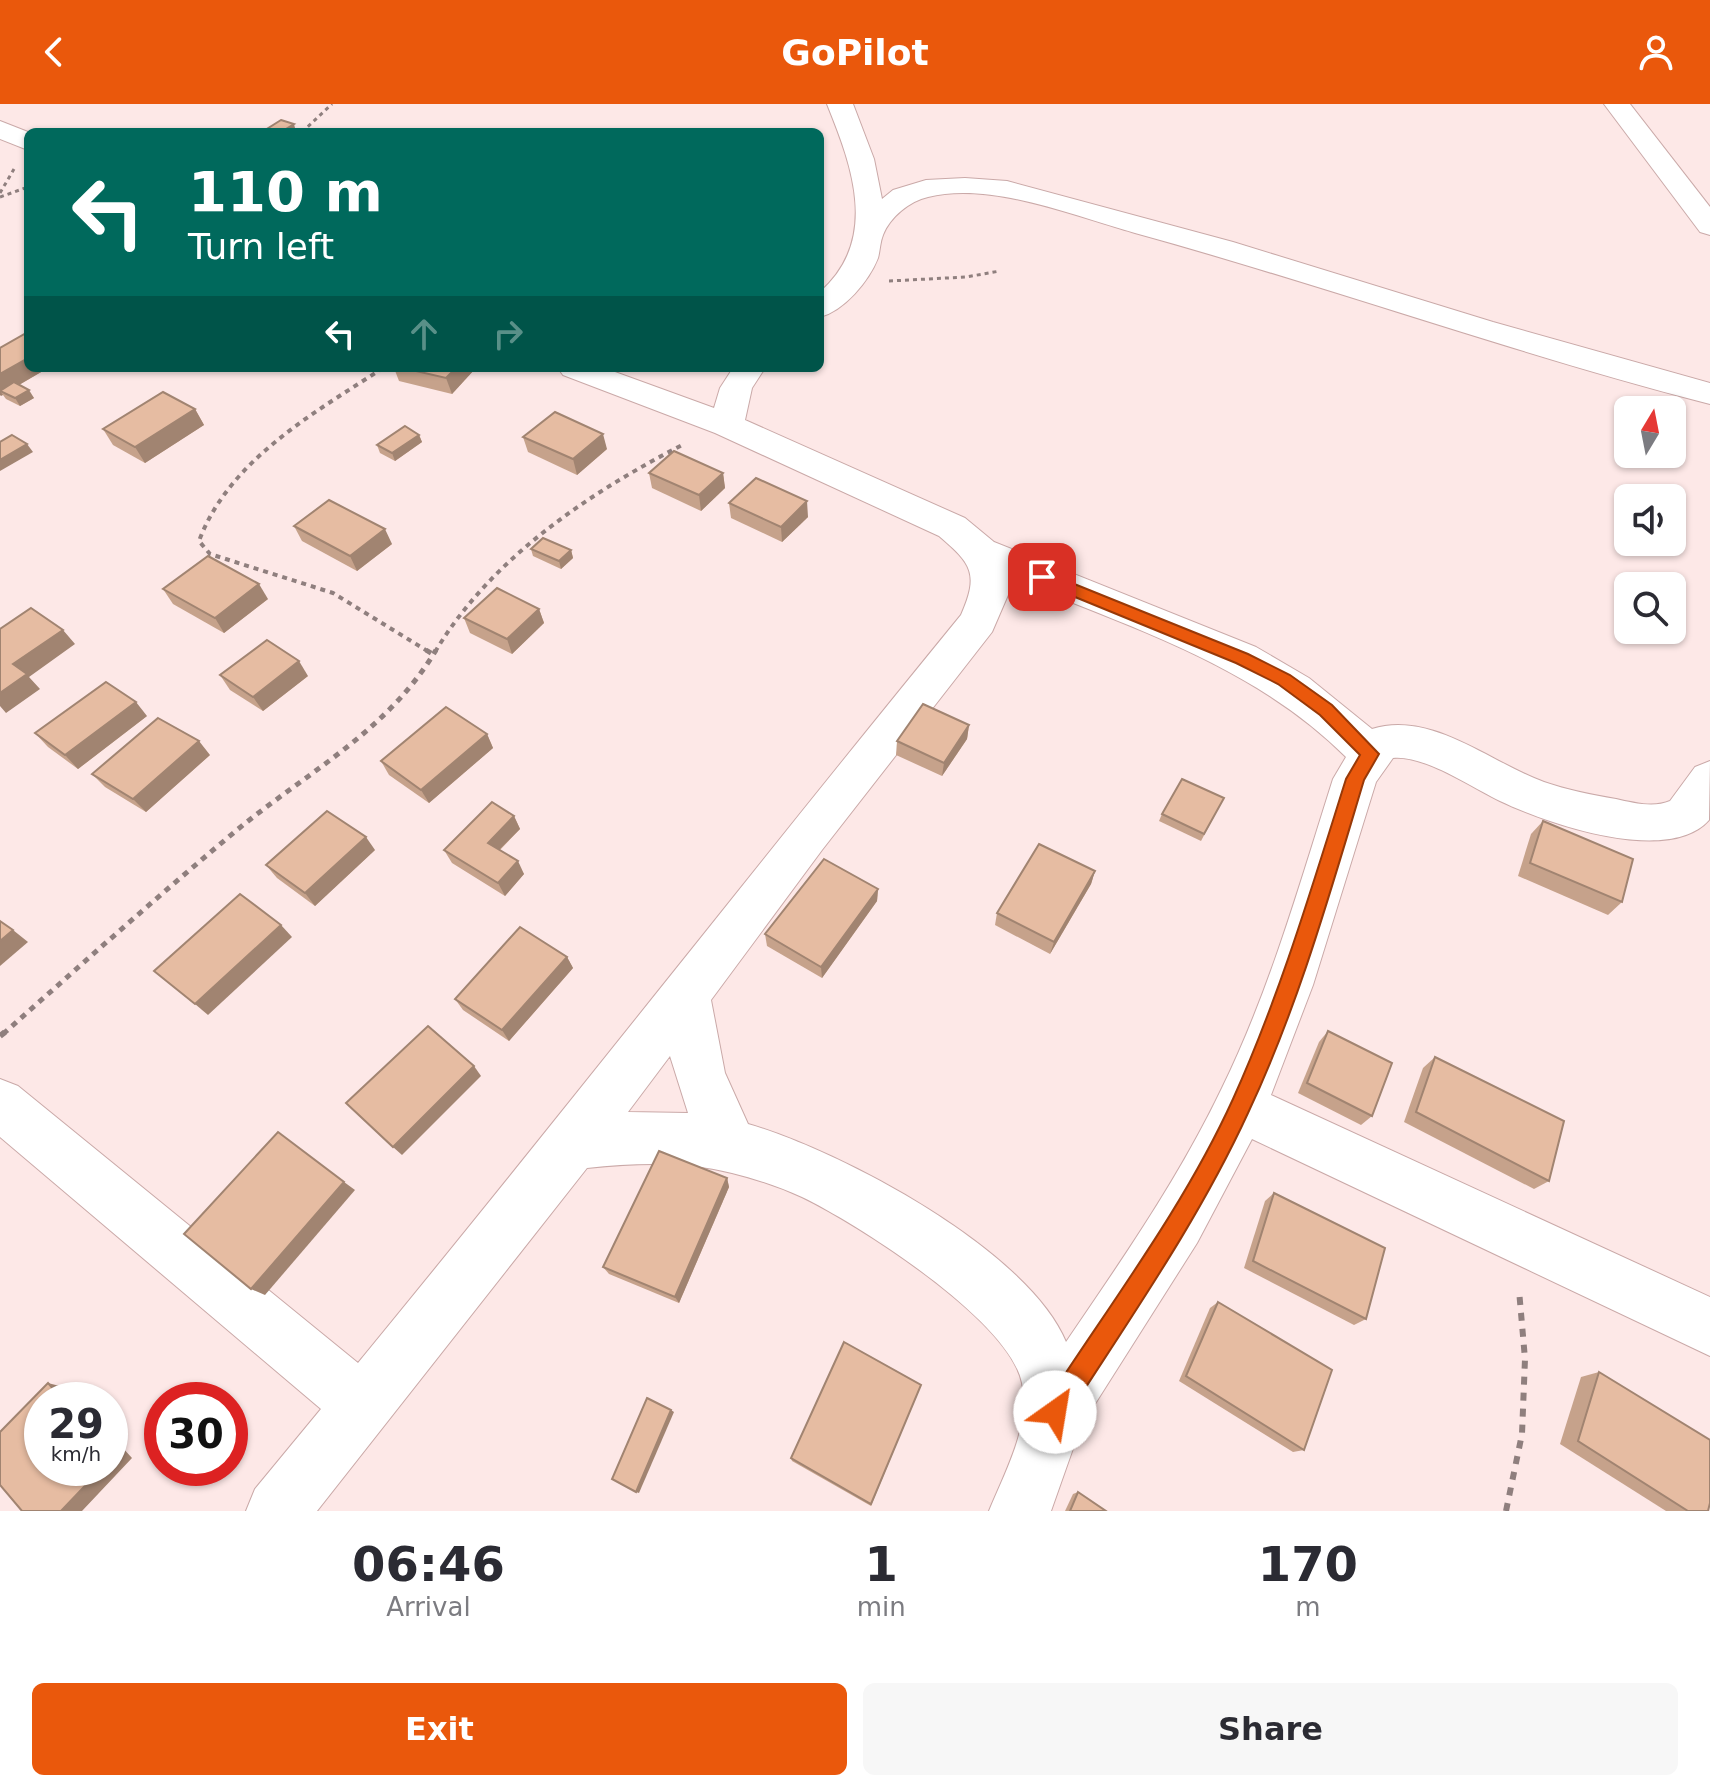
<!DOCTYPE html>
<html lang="en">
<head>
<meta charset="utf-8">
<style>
	body { margin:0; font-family:"DejaVu Sans",sans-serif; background:#f7f7f7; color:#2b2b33; height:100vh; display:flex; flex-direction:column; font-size:30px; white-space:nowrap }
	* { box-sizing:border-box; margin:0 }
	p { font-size:26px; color:#7c7c81 }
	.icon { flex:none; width:44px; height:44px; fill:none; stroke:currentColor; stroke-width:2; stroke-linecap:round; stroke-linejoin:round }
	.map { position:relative; height:1407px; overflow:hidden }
	.sheet { display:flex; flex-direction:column; background:#fff; flex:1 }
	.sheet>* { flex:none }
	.banner { position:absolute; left:24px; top:24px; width:800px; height:244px; border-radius:12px; box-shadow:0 2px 6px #0004; background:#00695c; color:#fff; overflow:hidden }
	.needle { width:52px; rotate:10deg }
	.tools { position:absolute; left:1614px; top:292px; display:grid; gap:16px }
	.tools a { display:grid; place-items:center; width:72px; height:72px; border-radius:12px; background:#fff; box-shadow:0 2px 6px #0004; font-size:40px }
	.speed { position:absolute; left:24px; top:1278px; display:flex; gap:16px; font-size:40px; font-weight:700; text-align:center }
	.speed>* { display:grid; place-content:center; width:104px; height:104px; border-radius:50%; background:#fff; box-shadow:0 2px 6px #0004; line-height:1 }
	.speed small { font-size:20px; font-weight:400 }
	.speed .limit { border:12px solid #d22; background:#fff; color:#111 }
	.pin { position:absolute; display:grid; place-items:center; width:68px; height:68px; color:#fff; margin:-34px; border-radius:16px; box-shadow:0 4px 12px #0006 }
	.me { position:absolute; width:88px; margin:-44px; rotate:32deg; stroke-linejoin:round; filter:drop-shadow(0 0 6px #0008) }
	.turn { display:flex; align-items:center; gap:28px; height:168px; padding:0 32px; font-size:36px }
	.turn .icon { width:104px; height:104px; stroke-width:2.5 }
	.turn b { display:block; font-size:56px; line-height:68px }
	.lanes { display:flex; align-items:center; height:76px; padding:0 32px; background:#0003; justify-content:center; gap:40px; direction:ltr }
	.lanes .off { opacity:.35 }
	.eta { display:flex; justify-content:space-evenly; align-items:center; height:136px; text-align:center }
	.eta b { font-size:48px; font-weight:800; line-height:56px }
	.cta { display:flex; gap:16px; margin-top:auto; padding:16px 32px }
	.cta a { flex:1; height:92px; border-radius:12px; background:#ea580c; color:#fff; font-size:32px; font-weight:800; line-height:92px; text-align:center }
	.cta a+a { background:#f7f7f7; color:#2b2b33 }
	header { display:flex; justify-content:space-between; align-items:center; height:104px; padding:0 32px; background:#ea580c; color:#fff; font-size:36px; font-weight:800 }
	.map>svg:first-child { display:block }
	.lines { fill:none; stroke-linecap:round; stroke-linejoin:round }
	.minor-casing { stroke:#caa9a8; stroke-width:2 }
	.path-far3 { stroke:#8f7f7e; stroke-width:3; stroke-dasharray:4 4; stroke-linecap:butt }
	.path-far2 { stroke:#8f7f7e; stroke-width:4; stroke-dasharray:5 5; stroke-linecap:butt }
	.path-far1 { stroke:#8f7f7e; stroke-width:5; stroke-dasharray:6 6; stroke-linecap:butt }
	.path { stroke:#8f7f7e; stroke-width:6; stroke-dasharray:8 8; stroke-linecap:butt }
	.minor { fill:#fff; fill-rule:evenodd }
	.wall { fill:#c6a28b }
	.shaded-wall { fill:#a18471 }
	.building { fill:#e6bca2; stroke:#a18471; stroke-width:2 }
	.route { fill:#ea580c; stroke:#983908; stroke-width:2 }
</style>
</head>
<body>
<header><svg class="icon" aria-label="back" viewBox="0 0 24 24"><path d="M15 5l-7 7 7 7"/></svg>GoPilot<svg class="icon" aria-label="person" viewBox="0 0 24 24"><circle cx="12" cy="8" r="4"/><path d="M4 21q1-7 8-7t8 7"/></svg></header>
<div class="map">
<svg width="1710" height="1407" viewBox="0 0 1710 1407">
	<rect width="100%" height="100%" fill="#fde8e7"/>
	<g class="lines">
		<g class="minor-casing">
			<g id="minor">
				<path d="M 827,0 L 853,0 L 874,55 L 882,95 L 893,86 L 926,76 L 965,74 L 1007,77 L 1233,138 L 1493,218 L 1710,279 L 1710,300 C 1516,250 1328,182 1135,129 C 1074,112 990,77 928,93 C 910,97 890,113 883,131 C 880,138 880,147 878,154 C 869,177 844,207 820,213 L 820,188 C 879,136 853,64 827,0 Z"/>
				<polygon points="1604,0 1630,0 1710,103 1710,131 1700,128"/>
				<polygon points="0,17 28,28 28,46 0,35"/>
				<path d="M 558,264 L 604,264 L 714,304 L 720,284 L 733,264 L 765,264 L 752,284 L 745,316 L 965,414 L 994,438 L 1256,543 L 1309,574 L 1372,625 C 1431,606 1491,659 1544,678 C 1567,686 1592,691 1616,695 C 1633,699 1654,704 1670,697 L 1695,663 L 1710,657 L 1709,716 C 1668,762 1546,719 1500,697 C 1471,683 1425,651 1393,654 L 1376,678 L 1313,881 L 1271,991 L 1710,1193 L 1710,1252 L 1252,1035 L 1197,1139 L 1081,1322 L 1051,1407 L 989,1407 C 1005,1368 1031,1322 1022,1279 C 1009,1216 858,1120 802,1093 C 780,1083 756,1075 732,1069 C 684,1057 636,1059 587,1064 L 317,1407 L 246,1407 L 255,1385 L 321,1305 L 0,1033 L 0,975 L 18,982 L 358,1259 C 561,1012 758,759 961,511 C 979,470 972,460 939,432 L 715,329 L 563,271 ZM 1008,473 C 1126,522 1253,560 1346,653 L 1333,675 C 1300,779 1270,886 1222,984 C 1179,1074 1122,1156 1066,1238 C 1028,1146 841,1047 748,1020 L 725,969 L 711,896 L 822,746 L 992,528 L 1011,484 ZM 670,952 L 688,1009 L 628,1008 Z"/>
			</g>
		</g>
		<g class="path-far3">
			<polyline points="302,28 332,0"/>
			<polyline points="0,89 14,65"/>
			<polyline points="0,93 28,83"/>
			<polyline points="889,177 966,173 1000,167"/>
		</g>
		<g class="path-far2">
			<path d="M 383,264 C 314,309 229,356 199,437 L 210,450 L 333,489 L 429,548"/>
			<path d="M 435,548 C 491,454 589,389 684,340"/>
		</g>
		<g class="path-far1">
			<polyline points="426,546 434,551"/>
			<path d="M 3,930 C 82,860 161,789 243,721 C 313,665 389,625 436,546"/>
		</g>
		<g class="path">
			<polyline points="0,932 5,928"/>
			<polyline points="1506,1407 1522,1330 1525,1255 1519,1186"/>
		</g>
		<use href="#minor" class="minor"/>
	</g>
	<g class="wall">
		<polygon points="0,244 48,264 19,281 34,294 20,302 6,295 3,291 0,291"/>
		<polygon points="394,264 473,264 474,266 452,290 399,277"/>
		<polygon points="195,305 204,321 145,359 113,341 103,325"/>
		<polygon points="419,331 422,338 395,357 380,349 377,341"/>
		<polygon points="523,333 607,345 577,371 528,348"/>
		<polygon points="649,369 723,369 725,384 701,407 652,384"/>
		<polygon points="729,399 808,413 782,438 731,414"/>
		<polygon points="294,422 392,440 357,467 302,437"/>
		<polygon points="531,445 571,446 573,454 561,465 533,452"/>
		<polygon points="163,485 268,495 224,529 173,500"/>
		<polygon points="539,505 544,519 512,550 470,529 464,514"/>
		<polygon points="220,571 308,572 263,607 230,586"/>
		<polygon points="147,612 78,665 48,643 35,629"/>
		<polygon points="969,621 967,635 942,672 896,651 897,637"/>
		<polygon points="487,630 493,644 429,699 389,671 381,657"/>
		<polygon points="210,651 146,708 105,683 92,670"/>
		<polygon points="1224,694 1201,737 1159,717 1162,710"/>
		<polygon points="514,712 520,725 500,746 524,770 505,792 452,759 444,746"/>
		<polygon points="1543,717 1622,798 1608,811 1518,772 1531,730"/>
		<polygon points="375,746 315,802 277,774 266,761"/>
		<polygon points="1095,767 1091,780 1050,850 995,821 997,809"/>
		<polygon points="878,785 877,797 822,874 767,842 765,830"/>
		<polygon points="567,853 573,864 509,937 463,906 455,895"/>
		<polygon points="1328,927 1372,1012 1361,1021 1298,989 1319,938"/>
		<polygon points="1435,953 1549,1077 1534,1085 1404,1018 1423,964"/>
		<polygon points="727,1074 729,1083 679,1199 609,1170 603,1163"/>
		<polygon points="1274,1089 1366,1215 1354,1221 1244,1164 1265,1097"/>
		<polygon points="1218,1198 1304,1346 1293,1348 1179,1277 1210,1204"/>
		<polygon points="1599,1268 1708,1407 1666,1407 1560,1340 1581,1273"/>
		<polygon points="921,1281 871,1402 792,1357 791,1354"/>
		<polygon points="1078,1388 1106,1407 1065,1407 1073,1390"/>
	</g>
	<g class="shaded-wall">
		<polygon points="294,20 296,28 281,28"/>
		<polygon points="28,254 28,264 48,264 5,289 0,287 3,291 1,292 0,291 0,270"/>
		<polygon points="456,264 473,264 474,266 452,290 446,274"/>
		<polygon points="29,286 34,294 20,302 15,294"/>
		<polygon points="195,305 204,321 145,359 135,343"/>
		<polygon points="603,330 607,345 577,371 573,355"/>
		<polygon points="419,331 422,338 395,357 392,349"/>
		<polygon points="27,340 33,348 0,367 0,356"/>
		<polygon points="723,369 725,384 701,407 699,391"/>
		<polygon points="807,397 808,413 782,438 781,423"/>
		<polygon points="385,425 392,440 357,467 350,452"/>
		<polygon points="571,446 573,454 561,465 559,457"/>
		<polygon points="259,480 268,495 224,529 215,514"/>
		<polygon points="539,505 544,519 512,550 507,535"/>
		<polygon points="63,526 75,540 29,573 40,585 6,609 0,602 0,589 13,560"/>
		<polygon points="299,557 308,572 263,607 253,593"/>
		<polygon points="136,598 147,612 78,665 65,651"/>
		<polygon points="969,621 967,635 942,672 944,659"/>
		<polygon points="487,630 493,644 429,699 421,686"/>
		<polygon points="199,637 210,651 146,708 133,695"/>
		<polygon points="514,712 520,725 494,751 488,739"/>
		<polygon points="366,733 375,746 315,802 305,789"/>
		<polygon points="518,757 524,770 505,792 498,779"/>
		<polygon points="1095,767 1091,780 1050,850 1054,838"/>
		<polygon points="878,785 877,797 822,874 821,863"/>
		<polygon points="281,821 292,833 208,911 195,900"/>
		<polygon points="13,826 28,838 0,862 0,837"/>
		<polygon points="567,853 573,864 509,937 502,926"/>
		<polygon points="474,962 481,972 402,1051 393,1043"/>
		<polygon points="727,1074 729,1083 679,1199 675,1193"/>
		<polygon points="344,1078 355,1086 265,1191 251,1185"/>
		<polygon points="48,1279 67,1284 78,1296 63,1296"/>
		<polygon points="671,1306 674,1308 639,1389 636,1388"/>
		<polygon points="110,1330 132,1354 82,1407 61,1407 102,1364 110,1364"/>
	</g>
	<g class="building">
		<polygon points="281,16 294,20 281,28 262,28"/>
		<polygon points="28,228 28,254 0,270 0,244"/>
		<polygon points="403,264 456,264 446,274"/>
		<polygon points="14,278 29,286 15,294 0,287"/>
		<polygon points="163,288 195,305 135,343 103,325"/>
		<polygon points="555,308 603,330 573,355 523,333"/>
		<polygon points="405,322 419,331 392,349 377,341"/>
		<polygon points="12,331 27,340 0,356 0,338"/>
		<polygon points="674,347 723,369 699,391 649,369"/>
		<polygon points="756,374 807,397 781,423 729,399"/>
		<polygon points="329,396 385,425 350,452 294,422"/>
		<polygon points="543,434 571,446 559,457 531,445"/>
		<polygon points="208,452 259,480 215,514 163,485"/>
		<polygon points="497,484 539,505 507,535 464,514"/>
		<polygon points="31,504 63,526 13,560 27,570 0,589 0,525"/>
		<polygon points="267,536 299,557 253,593 220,571"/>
		<polygon points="106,578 136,598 65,651 35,629"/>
		<polygon points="923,600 969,621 944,659 897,637"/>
		<polygon points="446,603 487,630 421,686 381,657"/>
		<polygon points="158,614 199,637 133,695 92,670"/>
		<polygon points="1182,675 1224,694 1204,730 1162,710"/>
		<polygon points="492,698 514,712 488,739 518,757 498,779 444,746"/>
		<polygon points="327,707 366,733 305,789 266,761"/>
		<polygon points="1543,717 1633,755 1622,798 1530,759"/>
		<polygon points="1039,740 1095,767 1054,838 997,809"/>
		<polygon points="824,755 878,785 821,863 765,830"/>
		<polygon points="240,790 281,821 195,900 154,867"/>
		<polygon points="0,817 13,826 0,837"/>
		<polygon points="520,823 567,853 502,926 455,895"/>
		<polygon points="428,922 474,962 393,1043 346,999"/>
		<polygon points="1328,927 1392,959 1372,1012 1307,979"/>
		<polygon points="1435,953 1564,1017 1549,1077 1416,1008"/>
		<polygon points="278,1028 344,1078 251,1185 184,1130"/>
		<polygon points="659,1047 727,1074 675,1193 603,1163"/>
		<polygon points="1274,1089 1385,1144 1366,1215 1253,1157"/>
		<polygon points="1218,1198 1332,1266 1304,1346 1186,1272"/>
		<polygon points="844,1238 921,1281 871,1400 791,1354"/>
		<polygon points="1599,1268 1710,1336 1710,1399 1708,1407 1688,1407 1578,1337"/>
		<polygon points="48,1279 63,1296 42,1296 42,1364 102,1364 61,1407 22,1407 0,1381 0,1328"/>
		<polygon points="647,1294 671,1306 636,1388 612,1375"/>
		<polygon points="1078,1388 1106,1407 1070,1407"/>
	</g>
	<path class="route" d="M 1042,467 L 1248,550 L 1290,571 L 1332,601 L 1379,650 L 1364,676 C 1330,789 1298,903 1248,1009 C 1198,1118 1128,1217 1064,1317 L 1055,1321 L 1046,1317 L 1042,1308 L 1046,1299 C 1110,1200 1184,1103 1233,995 C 1280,891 1312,783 1346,675 L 1360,651 L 1320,611 L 1278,580 L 1236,559 L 1036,477 L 1036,469 Z"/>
</svg>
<div class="tools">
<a><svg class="needle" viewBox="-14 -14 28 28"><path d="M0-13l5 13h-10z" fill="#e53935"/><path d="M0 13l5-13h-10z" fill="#7c7c81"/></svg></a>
<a><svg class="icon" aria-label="sound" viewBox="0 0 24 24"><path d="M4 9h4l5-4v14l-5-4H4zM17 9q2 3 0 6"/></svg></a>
<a><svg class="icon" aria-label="search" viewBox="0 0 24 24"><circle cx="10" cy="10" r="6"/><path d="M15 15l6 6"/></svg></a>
</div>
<div class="speed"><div>29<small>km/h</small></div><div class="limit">30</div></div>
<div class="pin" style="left:1042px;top:473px;background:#d93025"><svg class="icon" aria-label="arrive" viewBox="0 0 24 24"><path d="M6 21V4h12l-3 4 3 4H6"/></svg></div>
<svg class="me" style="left:1055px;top:1308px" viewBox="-20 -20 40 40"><circle r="19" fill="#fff"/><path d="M0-13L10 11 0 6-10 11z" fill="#ea580c"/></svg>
<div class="banner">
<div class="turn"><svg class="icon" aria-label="left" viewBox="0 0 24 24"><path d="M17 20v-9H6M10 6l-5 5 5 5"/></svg><div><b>110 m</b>Turn left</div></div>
<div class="lanes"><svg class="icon" aria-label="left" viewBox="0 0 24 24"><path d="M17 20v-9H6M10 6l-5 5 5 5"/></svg><svg class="icon off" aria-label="ahead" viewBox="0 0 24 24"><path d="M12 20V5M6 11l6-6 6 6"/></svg><svg class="icon off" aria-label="right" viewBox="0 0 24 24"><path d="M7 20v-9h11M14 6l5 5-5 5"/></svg></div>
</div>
</div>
<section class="sheet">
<div class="eta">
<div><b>06:46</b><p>Arrival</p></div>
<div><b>1</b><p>min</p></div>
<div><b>170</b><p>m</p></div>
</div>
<div class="cta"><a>Exit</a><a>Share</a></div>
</section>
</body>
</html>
